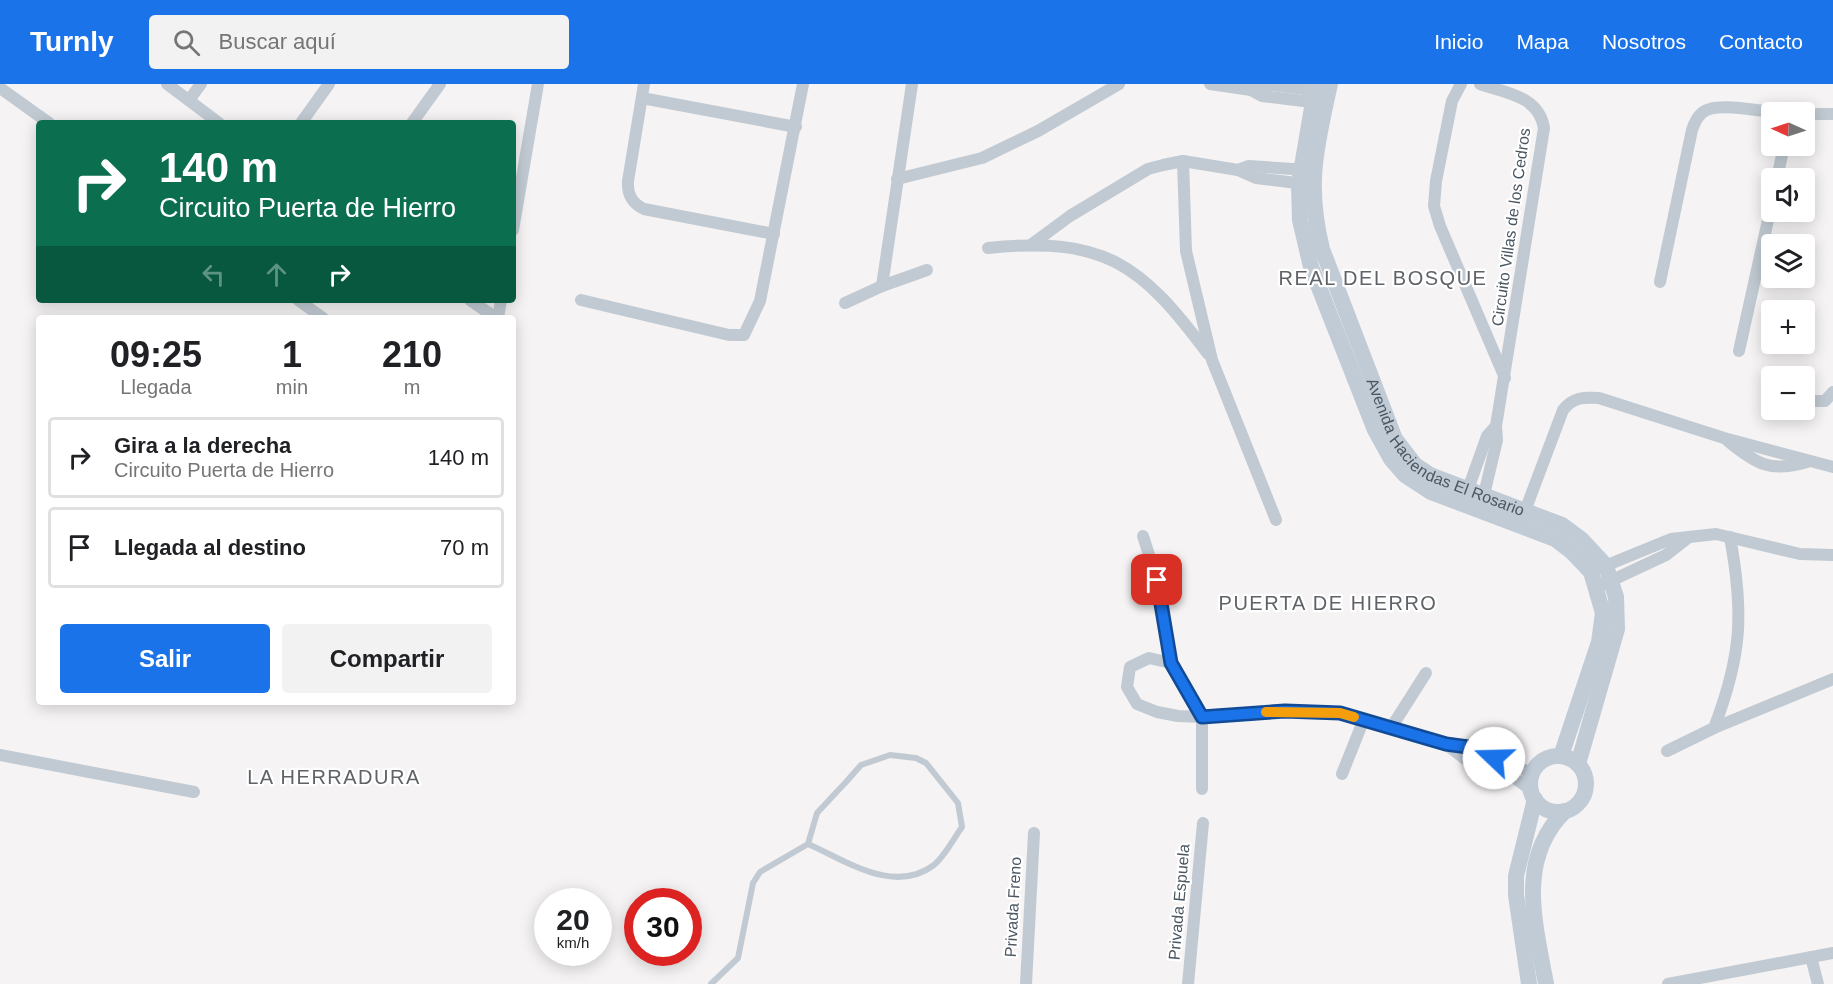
<!DOCTYPE html>
<html lang="es">
<head>
<meta charset="utf-8">
<style>
	body { margin:0; font-family:Helvetica,sans-serif; background:#f2f2f2; color:#202124; height:100vh; display:flex; flex-direction:column; font-size:22px; white-space:nowrap }
	* { box-sizing:border-box; margin:0 }
	p { font-size:20px; color:#757577 }
	.icon { flex:none; width:33px; height:33px; fill:none; stroke:currentColor; stroke-width:2; stroke-linecap:round; stroke-linejoin:round }
	.map { position:relative; flex:1; overflow:hidden }
	.side { position:absolute; left:36px; top:231px; width:480px; height:390px; display:flex; flex-direction:column; background:#fff; border-radius:6px; box-shadow:0 3px 15px #0003 }
	.side>* { flex:none }
	.hud { position:absolute; left:36px; top:36px; width:480px; height:183px; border-radius:6px; box-shadow:0 3px 15px #0003; background:#0b6e4f; color:#fff; overflow:hidden }
	.needle { width:39px; rotate:273deg }
	.fabs { position:absolute; left:1761px; top:18px; display:grid; gap:12px }
	.fabs a { display:grid; place-items:center; width:54px; height:54px; border-radius:6px; background:#fff; box-shadow:0 3px 15px #0003; font-size:30px }
	.speed { position:absolute; left:534px; top:804px; display:flex; gap:12px; font-size:30px; font-weight:700; text-align:center }
	.speed>* { display:grid; place-content:center; width:78px; height:78px; border-radius:50%; background:#fff; box-shadow:0 3px 15px #0003; line-height:1 }
	.speed small { font-size:15px; font-weight:400 }
	.speed .limit { border:9px solid #d22; background:#fff; color:#111 }
	.pin { position:absolute; display:grid; place-items:center; width:51px; height:51px; color:#fff; margin:-26px; border-radius:12px; box-shadow:0 3px 9px #0006 }
	.me { position:absolute; width:66px; margin:-33px; rotate:291deg; stroke-linejoin:round; filter:drop-shadow(0 0 4px #0008) }
	.turn { display:flex; align-items:center; gap:21px; height:126px; padding:0 24px; font-size:27px }
	.turn .icon { width:78px; height:78px; stroke-width:2.5 }
	.turn b { display:block; font-size:42px; line-height:51px }
	.lanes { display:flex; align-items:center; height:57px; padding:0 24px; background:#0003; justify-content:center; gap:30px; direction:ltr }
	.lanes .off { opacity:.35 }
	.eta { display:flex; justify-content:space-evenly; align-items:center; height:102px; text-align:center }
	.eta b { font-size:36px; font-weight:600; line-height:42px }
	.action { display:flex; gap:12px; margin-top:auto; padding:12px 24px }
	.action a { flex:1; height:69px; border-radius:6px; background:#1a73e8; color:#fff; font-size:24px; font-weight:600; line-height:69px; text-align:center }
	.action a+a { background:#f2f2f2; color:#202124 }
	ul { padding:0; list-style:none }
	li { display:flex; align-items:center; gap:18px; height:81px; margin:0 12px 9px; padding:0 12px; border:3px solid #e0e0e0; border-radius:6px }
	li div { flex:1 }
	li b { display:block; font-size:22px }
	li em { font-style:normal }
	header { display:flex; align-items:center; gap:36px; box-sizing:border-box; height:84px; padding:0 30px; background:#1a73e8; color:#fff }
	header strong { font-size:28px }
	nav { display:flex; gap:33px; margin-inline-start:auto; font-size:21px }
	.search { width:420px; height:54px; background:#f2f2f2; display:flex; align-items:center; gap:15px; box-sizing:border-box; padding:0 21px; border-radius:6px; color:#757577; font-size:22px }
	.map>svg:first-child { display:block }
	.lines { fill:none; stroke-linecap:round; stroke-linejoin:round }
	.lane { stroke:#c1cad2; stroke-width:6 }
	.street { stroke:#c1cad2; stroke-width:12 }
	.secondary { stroke:#c1cbd6; stroke-width:16 }
	.route-casing { stroke:#114b97; stroke-width:15 }
	.route { stroke:#1a73e8; stroke-width:10 }
	.slow { stroke:#f59e0b; stroke-width:10 }
	.labels { text-anchor:middle; dominant-baseline:central; stroke-width:4.5; stroke-linejoin:round; paint-order:stroke }
	.street-label { font-size:16px; fill:#4a5661; stroke:#fff }
	.quarter-label { font-size:20px; letter-spacing:1.5px; fill:#5f6368; stroke:#fff }
</style>
</head>
<body>
<header>
<strong>Turnly</strong>
<div class="search"><svg class="icon" aria-label="search" viewBox="0 0 24 24"><circle cx="10" cy="10" r="6"/><path d="M15 15l6 6"/></svg>Buscar aquí</div>
<nav><a>Inicio</a><a>Mapa</a><a>Nosotros</a><a>Contacto</a></nav>
</header>
<div class="map">
<svg width="1833" height="900" viewBox="0 0 1833 900">
	<rect width="100%" height="100%" fill="#f5f3f3"/>
	<g class="lines">
		<path class="lane" d="M 711,900 L 738,874 L 753,799 L 760,788 L 808,760 L 817,729 L 846,698 L 861,681 L 890,671 L 916,674 L 926,679 L 958,719 L 962,743 C 954,754 945,772 934,781 C 894,811 847,777 808,760"/>
		<g class="street">
			<polyline points="167,0 219,39"/>
			<path d="M 644,0 L 628,97 C 627,111 632,119 644,125 L 774,150"/>
			<polyline points="1210,0 1251,6 1262,12 1320,19"/>
			<polyline points="1461,0 1452,17 1436,97 1434,122 1440,142 1505,294"/>
			<path d="M 1480,0 C 1506,9 1539,12 1544,44 L 1496,342 L 1497,356 L 1482,419"/>
			<polyline points="0,4 49,39"/>
			<polyline points="1251,6 1270,1 1321,7"/>
			<polyline points="642,14 796,43"/>
			<polyline points="189,16 201,0"/>
			<polyline points="1804,30 1833,30"/>
			<polyline points="301,39 329,0"/>
			<polyline points="412,39 440,0"/>
			<polyline points="1183,77 1186,167 1212,276 1276,436"/>
			<polyline points="1238,86 1249,82 1308,86"/>
			<polyline points="1777,94 1784,62"/>
			<polyline points="897,95 982,74 1038,47 1119,0"/>
			<polyline points="513,146 538,0"/>
			<polyline points="1032,160 1070,132 1148,85 1163,81 1183,77 1238,86 1256,94 1305,100"/>
			<path d="M 988,164 C 1105,152 1141,180 1208,270"/>
			<path d="M 1660,198 L 1692,46 C 1694,40 1697,33 1702,29 C 1714,17 1757,27 1774,28"/>
			<polyline points="882,202 912,0"/>
			<polyline points="298,216 323,234"/>
			<polyline points="470,216 496,234"/>
			<polyline points="581,216 729,251 744,251 760,217 803,0"/>
			<polyline points="845,219 882,202 927,186"/>
			<polyline points="498,234 501,216"/>
			<polyline points="1739,267 1772,118"/>
			<polyline points="1804,317 1825,317 1833,308"/>
			<path d="M 1728,357 C 1756,380 1771,389 1807,378"/>
			<polyline points="1466,411 1487,352 1496,342"/>
			<path d="M 1522,435 L 1563,326 C 1573,313 1584,313 1599,314 L 1724,354 L 1833,383"/>
			<polyline points="1143,452 1157,496 1171,579"/>
			<polyline points="1600,484 1671,455 1716,450 1800,470 1833,471"/>
			<polyline points="1604,500 1666,471 1689,453"/>
			<polyline points="1391,644 1426,589"/>
			<path d="M 1714,644 C 1742,571 1744,529 1730,453"/>
			<polyline points="1447,661 1465,675 1516,695 1531,706"/>
			<polyline points="1667,667 1714,644 1833,595"/>
			<polyline points="0,671 194,708"/>
			<polyline points="1342,690 1364,635"/>
			<polyline points="1202,705 1202,633 1171,579 1149,574 1130,583 1127,603 1137,620 1157,628 1178,632 1202,633 1285,627 1340,629 1446,660 1468,663 1532,689"/>
			<polyline points="1811,873 1818,900"/>
			<polyline points="1026,900 1034,749"/>
			<polyline points="1188,900 1203,739"/>
			<polyline points="1668,900 1833,869"/>
		</g>
		<g class="secondary">
			<polyline points="1316,0 1299,100 1300,136 1311,183 1375,346 1391,375 1405,391 1431,408 1555,455 1572,468 1591,488 1603,529 1599,558 1561,672"/>
			<path id="s1" d="M 1330,0 C 1316,64 1306,100 1322,165 L 1395,355 L 1415,381 L 1430,391 L 1562,441 L 1582,456 L 1606,482 L 1616,513 L 1617,545 L 1578,680"/>
			<circle cx="1558" cy="700" r="28"/>
			<polyline points="1529,900 1516,811 1516,792 1535,715"/>
			<path d="M 1546,900 C 1535,839 1516,775 1565,727"/>
		</g>
	</g>
	<g class="lines">
		<g class="route-casing">
			<polyline id="route" points="1157,496 1171,579 1202,633 1285,627 1340,629 1446,660 1468,663 1494,674"/>
		</g>
		<use href="#route" class="route"/>
		<polyline class="slow" points="1266,628 1340,629 1354,633"/>
	</g>
	<g class="labels">
		<g class="street-label">
			<text transform="translate(1511 143) rotate(-82)">Circuito Villas de los Cedros</text>
			<text stroke="none"><textPath href="#s1" startOffset="414">Avenida Haciendas El Rosario</textPath></text>
			<text transform="translate(1179 818) rotate(-85)">Privada Espuela</text>
			<text transform="translate(1013 823) rotate(-87)">Privada Freno</text>
		</g>
		<g class="quarter-label">
			<text x="1383" y="194">REAL DEL BOSQUE</text>
			<text x="1328" y="519">PUERTA DE HIERRO</text>
			<text x="334" y="693">LA HERRADURA</text>
		</g>
	</g>
</svg>
<div class="fabs">
<a><svg class="needle" viewBox="-14 -14 28 28"><path d="M0-13l5 13h-10z" fill="#e53935"/><path d="M0 13l5-13h-10z" fill="#757577"/></svg></a>
<a><svg class="icon" aria-label="sound" viewBox="0 0 24 24"><path d="M4 9h4l5-4v14l-5-4H4zM17 9q2 3 0 6"/></svg></a>
<a><svg class="icon" aria-label="layers" viewBox="0 0 24 24"><path d="M12 4l9 5-9 5-9-5zM3 14l9 5 9-5"/></svg></a>
<a>+</a>
<a>−</a>
</div>
<div class="speed"><div>20<small>km/h</small></div><div class="limit">30</div></div>
<div class="pin" style="left:1157px;top:496px;background:#d93025"><svg class="icon" aria-label="arrive" viewBox="0 0 24 24"><path d="M6 21V4h12l-3 4 3 4H6"/></svg></div>
<svg class="me" style="left:1494px;top:674px" viewBox="-20 -20 40 40"><circle r="19" fill="#fff"/><path d="M0-13L10 11 0 6-10 11z" fill="#1a73e8"/></svg>
<div class="hud">
<div class="turn"><svg class="icon" aria-label="right" viewBox="0 0 24 24"><path d="M7 20v-9h11M14 6l5 5-5 5"/></svg><div><b>140 m</b>Circuito Puerta de Hierro</div></div>
<div class="lanes"><svg class="icon off" aria-label="left" viewBox="0 0 24 24"><path d="M17 20v-9H6M10 6l-5 5 5 5"/></svg><svg class="icon off" aria-label="ahead" viewBox="0 0 24 24"><path d="M12 20V5M6 11l6-6 6 6"/></svg><svg class="icon" aria-label="right" viewBox="0 0 24 24"><path d="M7 20v-9h11M14 6l5 5-5 5"/></svg></div>
</div>
<section class="side">
<div class="eta">
<div><b>09:25</b><p>Llegada</p></div>
<div><b>1</b><p>min</p></div>
<div><b>210</b><p>m</p></div>
</div>
<ul>
<li><svg class="icon" aria-label="right" viewBox="0 0 24 24"><path d="M7 20v-9h11M14 6l5 5-5 5"/></svg><div><b>Gira a la derecha</b><p>Circuito Puerta de Hierro</p></div><em>140 m</em></li>
<li><svg class="icon" aria-label="arrive" viewBox="0 0 24 24"><path d="M6 21V4h12l-3 4 3 4H6"/></svg><div><b>Llegada al destino</b></div><em>70 m</em></li>
</ul>
<div class="action"><a>Salir</a><a>Compartir</a></div>
</section>
</div>
</body>
</html>
